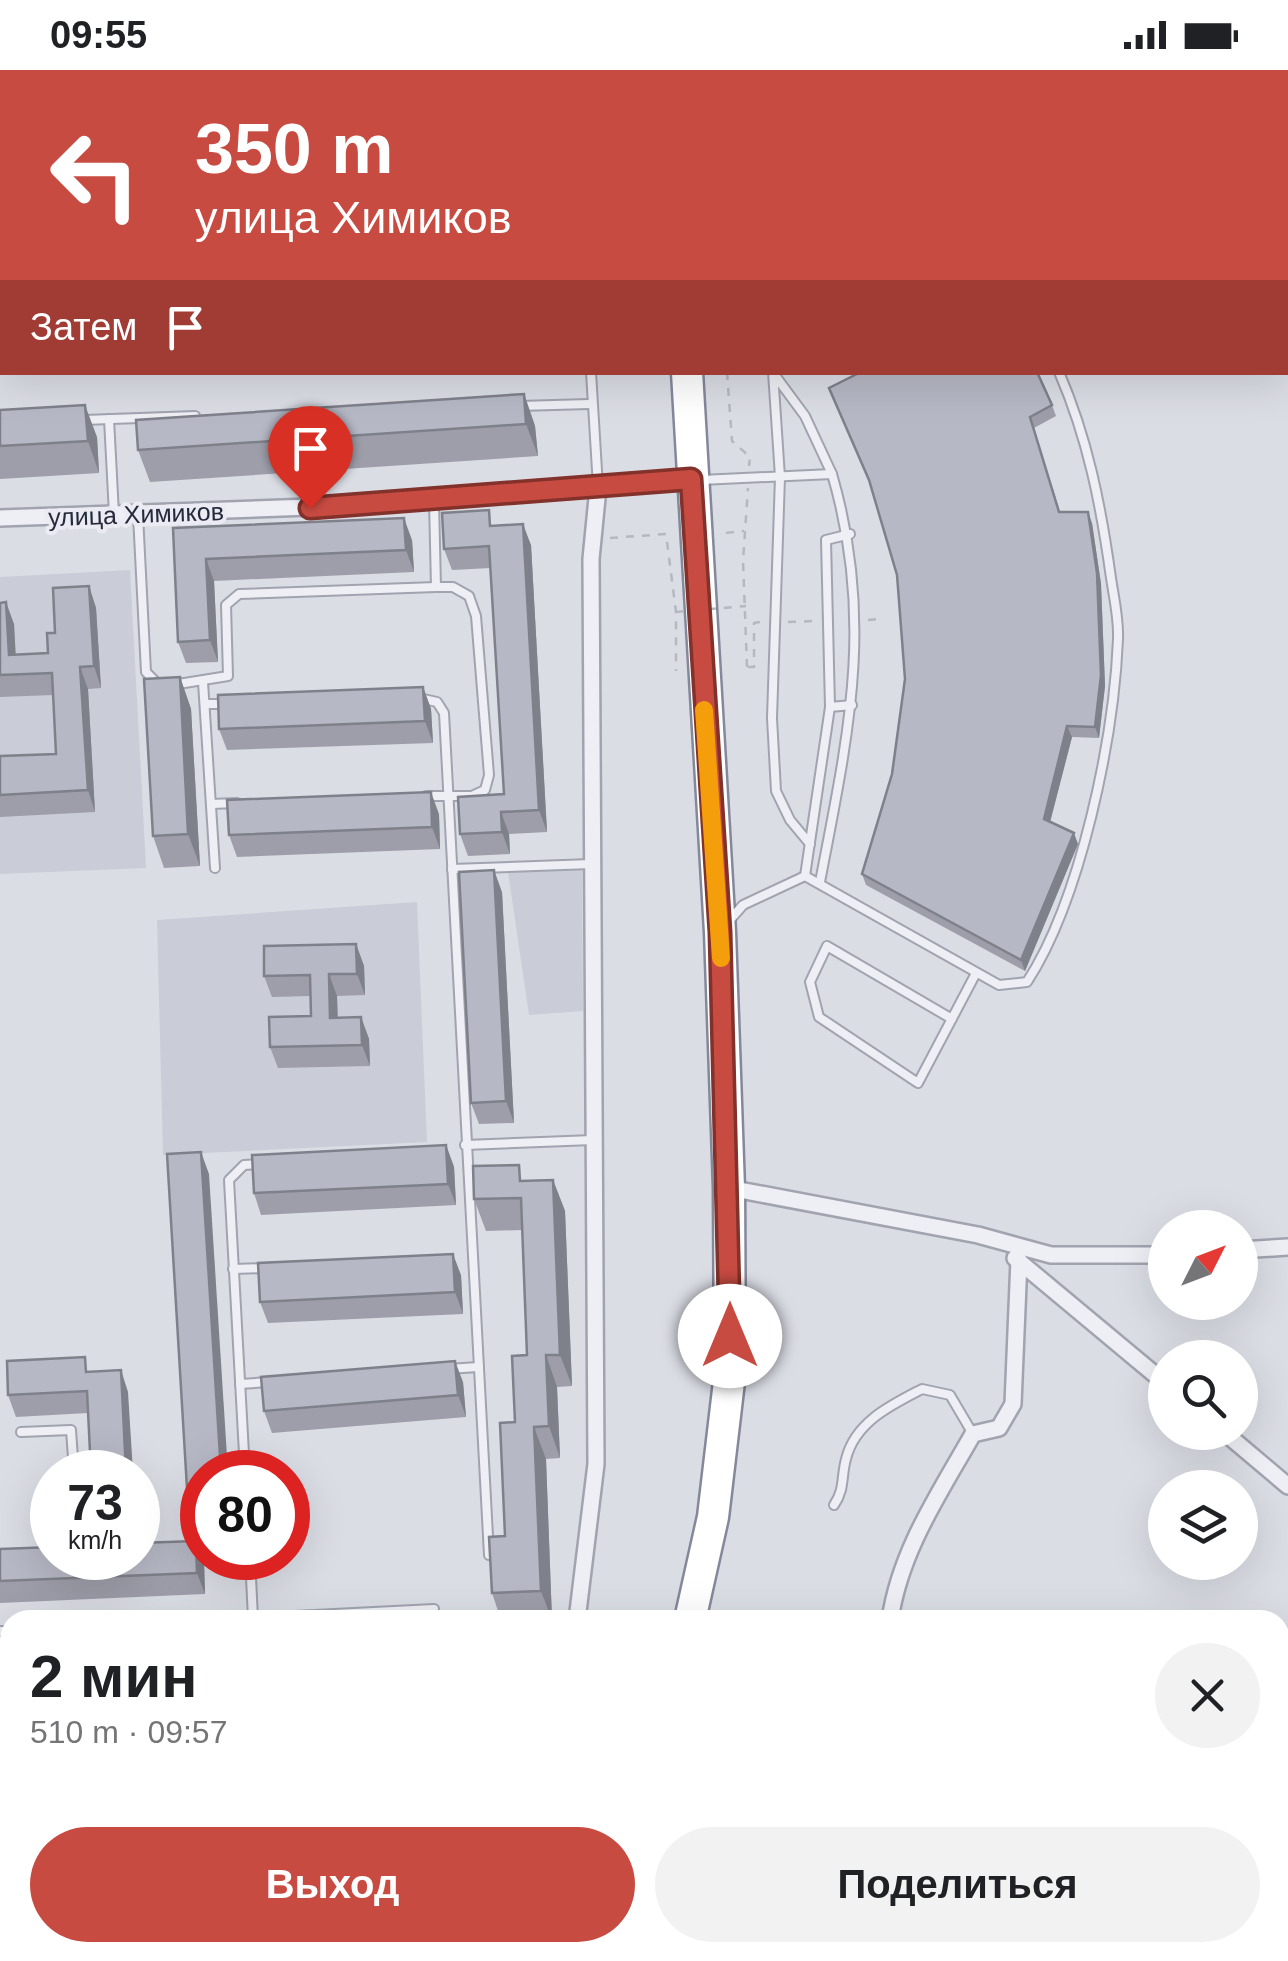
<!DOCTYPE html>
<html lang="ru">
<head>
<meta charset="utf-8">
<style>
	body { margin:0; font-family:Arial,sans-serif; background:#f2f2f2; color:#202124; height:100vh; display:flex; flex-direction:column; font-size:38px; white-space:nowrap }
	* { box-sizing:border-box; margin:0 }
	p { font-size:32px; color:#757577 }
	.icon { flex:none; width:55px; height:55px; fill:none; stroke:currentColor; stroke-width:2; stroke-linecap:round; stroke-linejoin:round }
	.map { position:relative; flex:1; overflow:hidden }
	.sheet { position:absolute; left:0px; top:1540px; width:1290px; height:352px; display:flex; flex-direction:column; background:#fff; border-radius:30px 30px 0 0; box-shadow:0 10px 40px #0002 }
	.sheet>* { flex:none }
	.guide { position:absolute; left:0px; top:0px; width:1290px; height:305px; box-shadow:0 10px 40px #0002; background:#c84b42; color:#fff; overflow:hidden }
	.needle { width:65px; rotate:48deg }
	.controls { position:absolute; left:1148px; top:1140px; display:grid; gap:20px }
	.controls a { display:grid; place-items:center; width:110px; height:110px; border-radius:50%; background:#fff; box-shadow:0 10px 40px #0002; font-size:50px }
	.speed { position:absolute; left:30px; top:1380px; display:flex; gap:20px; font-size:50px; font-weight:700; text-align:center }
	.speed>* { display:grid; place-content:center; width:130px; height:130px; border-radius:50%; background:#fff; box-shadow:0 10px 40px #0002; line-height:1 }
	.speed small { font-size:25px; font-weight:400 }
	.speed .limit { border:15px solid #d22; background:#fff; color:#111 }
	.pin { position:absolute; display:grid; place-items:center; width:85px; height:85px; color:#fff; margin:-102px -42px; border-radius:50% 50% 50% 0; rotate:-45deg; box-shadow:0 0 10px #0007 }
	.pin .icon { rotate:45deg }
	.me { position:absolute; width:110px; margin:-55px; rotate:0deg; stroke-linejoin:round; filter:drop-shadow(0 0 8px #0008) }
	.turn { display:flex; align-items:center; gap:35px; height:210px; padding:0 30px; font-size:45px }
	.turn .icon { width:130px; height:130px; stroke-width:2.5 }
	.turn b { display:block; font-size:70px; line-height:85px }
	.then { display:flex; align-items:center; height:95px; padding:0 30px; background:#0003; gap:20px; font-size:38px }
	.round { display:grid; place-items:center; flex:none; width:105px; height:105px; border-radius:52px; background:#f2f2f2 }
	.summary { display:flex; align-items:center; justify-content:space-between; height:170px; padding:0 30px }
	h1 { font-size:60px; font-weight:700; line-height:75px }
	.button { display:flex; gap:20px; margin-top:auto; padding:20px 30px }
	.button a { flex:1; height:115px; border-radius:60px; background:#c84b42; color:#fff; font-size:40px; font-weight:700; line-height:115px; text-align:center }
	.button a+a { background:#f2f2f2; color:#202124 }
	.status { display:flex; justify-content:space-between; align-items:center; height:70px; padding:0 50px; background:#fff; direction:ltr }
	.status svg { height:28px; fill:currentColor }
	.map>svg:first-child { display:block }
	.built { fill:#caccd7 }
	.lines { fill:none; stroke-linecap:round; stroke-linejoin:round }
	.lane-casing { stroke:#a1a3af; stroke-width:12 }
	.street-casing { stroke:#a1a3af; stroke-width:20 }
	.highway-casing { stroke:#84889b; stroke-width:35 }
	.path { stroke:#b6b8c0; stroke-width:2.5; stroke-dasharray:8 8; stroke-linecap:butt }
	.lane { stroke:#eeeff4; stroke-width:8 }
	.street { stroke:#eeeff4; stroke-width:15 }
	.highway { stroke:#fff; stroke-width:30 }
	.path-bridge { stroke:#b6b8c0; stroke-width:2.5; stroke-dasharray:8 8; stroke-linecap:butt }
	.wall { fill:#9d9ea9 }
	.shaded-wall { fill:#7f818a }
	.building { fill:#b6b8c5; stroke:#7f818a; stroke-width:2.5 }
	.route-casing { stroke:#82312b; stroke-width:25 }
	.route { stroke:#c84b42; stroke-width:18 }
	.slow { stroke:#f59e0b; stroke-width:18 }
	.labels { text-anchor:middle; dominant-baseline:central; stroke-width:8; stroke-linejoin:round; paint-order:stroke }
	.street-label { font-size:25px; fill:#26293b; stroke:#ebecf3 }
</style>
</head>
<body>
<div class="status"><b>09:55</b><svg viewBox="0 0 49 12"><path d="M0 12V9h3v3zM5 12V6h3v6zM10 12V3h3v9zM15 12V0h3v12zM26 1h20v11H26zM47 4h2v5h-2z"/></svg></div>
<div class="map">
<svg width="1288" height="1891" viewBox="0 0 1288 1891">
	<rect width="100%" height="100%" fill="#dbdde5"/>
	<g class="built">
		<polygon points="130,500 146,798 0,804 0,507"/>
		<polygon points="582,799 583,941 529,945 508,802"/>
		<polygon points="417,832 427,1072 163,1085 157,850"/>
	</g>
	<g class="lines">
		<g class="lane-casing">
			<g id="lane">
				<polyline points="1284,0 1288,2"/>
				<polyline points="597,2 597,0"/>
				<polyline points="591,302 598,417"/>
				<polyline points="773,302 780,407 772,648 776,721 790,750 810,774"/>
				<polyline points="774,304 805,346 832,404"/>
				<polyline points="519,336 589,334"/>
				<polyline points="109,349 114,444"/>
				<polyline points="84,350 195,346"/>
				<path d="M 701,410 L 832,404 C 875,551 848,666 820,812"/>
				<polyline points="138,445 146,602 158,614"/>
				<polyline points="850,464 826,470 830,637 852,635"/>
				<polyline points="203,612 215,798"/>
				<polyline points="172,615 228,606 226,535 239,524 436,517"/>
				<polyline points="419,628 437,632 444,643 489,1485"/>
				<polyline points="205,634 225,634"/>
				<polyline points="426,726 472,726 485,720 489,705 476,546 469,526 453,517 436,517 434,431"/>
				<polyline points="211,734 237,733"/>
				<polyline points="452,799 591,794"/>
				<polyline points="805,806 830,637"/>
				<path d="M 729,851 L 743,835 L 805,806 L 999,915 L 1027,912 C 1081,829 1114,668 1118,569 C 1119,549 1114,528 1111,508 C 1101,436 1088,369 1059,302"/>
				<polyline points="952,949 827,876 810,912 819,947 918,1013 975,905"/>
				<polyline points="465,1075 593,1070"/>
				<polyline points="233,1199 267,1198"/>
				<polyline points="448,1299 478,1297"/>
				<polyline points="240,1314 269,1312"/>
				<polyline points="21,1362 71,1360 74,1402"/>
				<polyline points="245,1402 229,1110 244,1095 261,1094"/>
				<path d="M 834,1435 C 845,1419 841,1407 846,1389 C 855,1352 891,1335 922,1319 L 950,1325 L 973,1364"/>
				<polyline points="253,1548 434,1539"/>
				<polyline points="212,1550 253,1548 250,1488"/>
				<polyline points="0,1561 10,1561"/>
			</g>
		</g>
		<g class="street-casing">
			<g id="street">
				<polyline points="0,448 338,436 691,409"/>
				<polyline points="729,1118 978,1165 1051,1185 1165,1185"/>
				<polyline points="1240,1180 1288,1177"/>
				<polyline points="1015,1188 1165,1313"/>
				<polyline points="1224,1362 1288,1416"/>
				<polyline points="577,1550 596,1394 591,489 598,418"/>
				<path d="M 890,1550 C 900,1481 939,1424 973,1364 L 999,1358 L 1013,1334 L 1019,1190"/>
				<polyline points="0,1636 10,1639"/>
				<polyline points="0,1770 10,1773"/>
				<polyline points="0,1881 39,1891"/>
				<polyline points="383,1882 411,1891"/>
				<polyline points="752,1882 761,1891"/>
				<polyline points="1016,1882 1027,1891"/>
				<polyline points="477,1891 480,1882"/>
			</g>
		</g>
		<g class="highway-casing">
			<g id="highway">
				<polyline points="673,0 673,2"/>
				<polyline points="687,302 720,862 729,1118 730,1303 713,1447 690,1550"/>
				<polyline points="595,1891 598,1882"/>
			</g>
		</g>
		<g class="path">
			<polyline points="727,302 732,371 750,387 749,396"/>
			<polyline points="726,463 744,461"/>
			<polyline points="610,468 666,464 676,542 676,601"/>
			<polyline points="868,550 879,549"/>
			<polyline points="788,552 815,551"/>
			<polyline points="747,597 743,491 748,418"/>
			<polyline points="748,597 754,597 754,553 760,552"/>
		</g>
		<use href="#lane" class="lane"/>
		<use href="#street" class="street"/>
		<use href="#highway" class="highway"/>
		<polyline class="path-bridge" points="676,542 746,536"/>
	</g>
	<g class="wall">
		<polygon points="524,324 535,356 538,386 150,412 138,380"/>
		<polygon points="1052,335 1056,346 1034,358 1060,442 1092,453 1101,514 1105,616 1099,668 1072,667 1050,752 1078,774 1025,901 866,815 862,804 892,704 905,609 897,505 871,416"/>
		<polygon points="0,340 97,367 99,403 0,409"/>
		<polygon points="494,455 531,475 547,762 509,764 510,784 468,786 460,764 504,724 491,498 452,500 444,479"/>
		<polygon points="173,458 412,470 414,502 214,511 218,592 186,593 178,572"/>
		<polygon points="89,516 96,538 101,618 88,619 95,742 0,747 0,686 56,684 53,625 0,627 0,533 14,554 15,585 48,583 55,563"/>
		<polygon points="180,607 191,639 200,796 164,798 153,766"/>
		<polygon points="423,617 431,639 433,673 227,680 219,659"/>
		<polygon points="439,744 440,779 237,787 229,765"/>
		<polygon points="502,822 514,1053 479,1054 471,1033"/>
		<polygon points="356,874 364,896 365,925 337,926 338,948 361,947 369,969 370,996 278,998 270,977 311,946 310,926 272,927 264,906"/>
		<polygon points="446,1075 454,1097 456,1135 261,1145 254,1123"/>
		<polygon points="209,1104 202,1456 196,1456 188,1435"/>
		<polygon points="553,1110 565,1141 572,1316 557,1317 560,1388 546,1389 552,1550 501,1550 492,1523 505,1466 515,1352 527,1285 522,1160 486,1161 474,1129 525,1111"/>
		<polygon points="461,1205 463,1244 268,1253 260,1232"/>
		<polygon points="90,1302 128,1322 88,1343 16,1347 8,1325"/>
		<polygon points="463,1312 466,1347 272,1363 264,1341"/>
		<polygon points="0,1479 204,1492 205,1524 0,1533"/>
		<polygon points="10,1729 10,1765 7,1764 1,1748"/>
		<polygon points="126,1882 168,1882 165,1891 137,1891 128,1888"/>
	</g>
	<g class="shaded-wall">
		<polygon points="524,324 535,356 538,386 526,354"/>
		<polygon points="85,335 97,367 99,403 88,371"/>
		<polygon points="1088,442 1092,453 1101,514 1105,616 1099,668 1095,657"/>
		<polygon points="404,448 412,470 414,502 406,480"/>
		<polygon points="523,454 531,475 547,762 539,740"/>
		<polygon points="206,489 214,511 218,592 210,570"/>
		<polygon points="89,516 96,538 101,618 94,596"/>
		<polygon points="6,532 14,554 17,607 9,585"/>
		<polygon points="80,597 88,619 95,742 88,720"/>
		<polygon points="180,607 191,639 200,796 188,764"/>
		<polygon points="423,617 431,639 433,673 425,651"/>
		<polygon points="1067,656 1072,667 1048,760 1044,749"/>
		<polygon points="431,722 439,744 440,779 432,757"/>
		<polygon points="501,742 509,764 510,784 502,762"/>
		<polygon points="1074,763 1078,774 1025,901 1021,890"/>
		<polygon points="494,800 502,822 514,1053 506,1031"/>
		<polygon points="356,874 364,896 365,925 357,904"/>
		<polygon points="329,904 337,926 338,970 330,948"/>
		<polygon points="361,947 369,969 370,996 362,975"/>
		<polygon points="446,1075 454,1097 456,1135 448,1114"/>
		<polygon points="201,1082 209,1104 228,1402 221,1402"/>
		<polygon points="553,1110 565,1141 572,1316 560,1285"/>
		<polygon points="453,1184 461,1205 463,1244 455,1222"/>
		<polygon points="546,1285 557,1317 560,1388 549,1356"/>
		<polygon points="455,1291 463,1312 466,1347 458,1325"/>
		<polygon points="121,1300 128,1322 133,1402 126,1402"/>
		<polygon points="534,1357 546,1389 552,1550 541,1521"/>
		<polygon points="196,1471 204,1492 205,1524 197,1503"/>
		<polygon points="160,1882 168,1882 165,1891 159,1891 158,1888"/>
		<polygon points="723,1882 731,1882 732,1887 731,1891 721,1891"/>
	</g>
	<g class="building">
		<polygon points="1056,0 1068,0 1074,2 1055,2"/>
		<polygon points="861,302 1037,302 1052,335 1030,347 1059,442 1088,442 1097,503 1101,605 1095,657 1067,656 1044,749 1074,763 1021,890 862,804 892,704 905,609 897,505 869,410 829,318"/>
		<polygon points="524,324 526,354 138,380 136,350"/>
		<polygon points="85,335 88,371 0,376 0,340"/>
		<polygon points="489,440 490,456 523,454 539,740 501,742 502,762 460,764 458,727 504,724 489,476 444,479 442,443"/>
		<polygon points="404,448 406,480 206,489 210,570 178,572 173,458"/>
		<polygon points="89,516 94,596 80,597 88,720 0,725 0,686 56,684 52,603 0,605 0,533 6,532 9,585 48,583 47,563 55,563 53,518"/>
		<polygon points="180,607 188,764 153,766 144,609"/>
		<polygon points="423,617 425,651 219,659 218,625"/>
		<polygon points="431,722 432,757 229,765 227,730"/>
		<polygon points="494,800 506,1031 471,1033 459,802"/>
		<polygon points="356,874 357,904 329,904 330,948 361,947 362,975 270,977 269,947 311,946 310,905 264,906 264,876"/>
		<polygon points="446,1075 448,1114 254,1123 252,1085"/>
		<polygon points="201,1082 221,1402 202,1402 202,1434 188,1435 167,1084"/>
		<polygon points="519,1095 520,1111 553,1110 560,1285 546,1285 549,1356 534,1357 541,1521 492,1523 489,1467 505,1466 500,1353 515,1352 512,1286 527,1285 521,1128 474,1129 473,1096"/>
		<polygon points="453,1184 455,1222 260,1232 258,1193"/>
		<polygon points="85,1287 86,1302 121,1300 126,1402 91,1402 87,1321 8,1325 7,1291"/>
		<polygon points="455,1291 458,1325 264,1341 261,1307"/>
		<polygon points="196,1471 197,1503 0,1511 0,1479 52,1477 52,1488 138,1488 138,1473"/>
		<polygon points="8,1728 10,1729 10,1750 1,1748"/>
		<polygon points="141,1882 160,1882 158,1888"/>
		<polygon points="208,1882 232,1882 236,1883 234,1891 205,1891"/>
		<polygon points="690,1882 723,1882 721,1891 687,1891"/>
		<polygon points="821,1882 853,1882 862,1891 820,1891 816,1888"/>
	</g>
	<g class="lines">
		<g class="route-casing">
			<polyline id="route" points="310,438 691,409 720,862 730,1266"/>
		</g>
		<use href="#route" class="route"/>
		<polyline class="slow" points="704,640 721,888"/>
	</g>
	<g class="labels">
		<g class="street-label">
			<text transform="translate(136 444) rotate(-2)">улица Химиков</text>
		</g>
	</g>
</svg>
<div class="controls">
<a><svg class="needle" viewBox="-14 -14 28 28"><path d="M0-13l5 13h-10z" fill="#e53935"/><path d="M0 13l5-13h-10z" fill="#757577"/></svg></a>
<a><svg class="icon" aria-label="search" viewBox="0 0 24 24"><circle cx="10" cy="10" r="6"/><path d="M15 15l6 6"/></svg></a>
<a><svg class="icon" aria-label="layers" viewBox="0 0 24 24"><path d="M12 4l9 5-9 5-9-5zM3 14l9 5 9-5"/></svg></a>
</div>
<div class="speed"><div>73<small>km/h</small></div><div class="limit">80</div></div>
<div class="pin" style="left:310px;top:438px;background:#d93025"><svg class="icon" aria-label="arrive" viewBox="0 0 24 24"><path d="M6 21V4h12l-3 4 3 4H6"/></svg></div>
<svg class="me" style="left:730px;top:1266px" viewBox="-20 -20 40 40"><circle r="19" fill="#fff"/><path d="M0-13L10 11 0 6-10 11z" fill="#c84b42"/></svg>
<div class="guide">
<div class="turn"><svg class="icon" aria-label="left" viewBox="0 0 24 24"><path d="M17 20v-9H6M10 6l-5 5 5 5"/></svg><div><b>350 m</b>улица Химиков</div></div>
<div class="then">Затем<svg class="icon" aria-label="arrive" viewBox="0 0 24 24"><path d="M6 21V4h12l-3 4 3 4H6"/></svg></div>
</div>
<section class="sheet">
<div class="summary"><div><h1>2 мин</h1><p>510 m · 09:57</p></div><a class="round"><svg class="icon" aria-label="close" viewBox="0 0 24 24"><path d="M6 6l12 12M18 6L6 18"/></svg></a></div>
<div class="button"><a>Выход</a><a>Поделиться</a></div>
</section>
</div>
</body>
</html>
